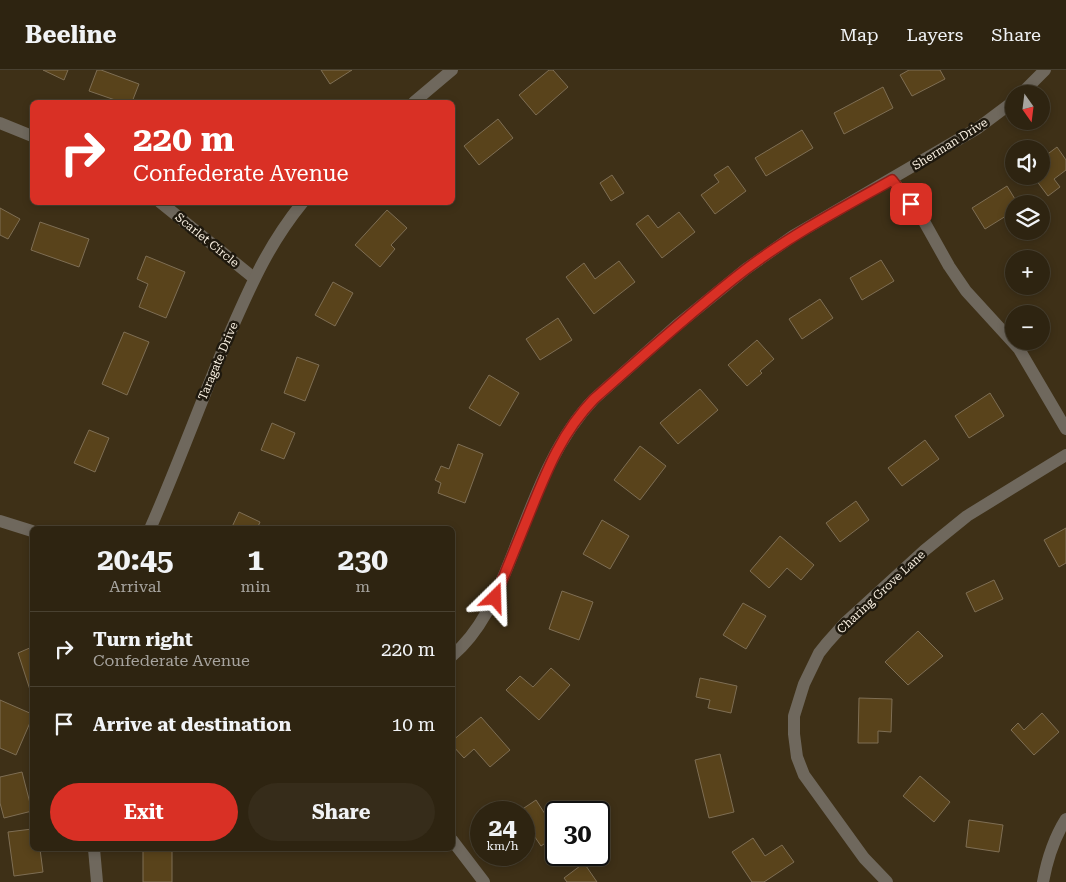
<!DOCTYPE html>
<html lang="en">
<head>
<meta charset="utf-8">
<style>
	body { margin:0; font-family:"Roboto Serif",serif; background:#362c1a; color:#f1f3f6; height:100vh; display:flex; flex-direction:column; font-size:19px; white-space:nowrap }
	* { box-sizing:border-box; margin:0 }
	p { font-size:16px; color:#a7a49f }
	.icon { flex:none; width:28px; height:28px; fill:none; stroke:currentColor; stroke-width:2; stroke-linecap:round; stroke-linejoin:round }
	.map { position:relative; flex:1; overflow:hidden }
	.panel { position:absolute; left:30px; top:456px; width:425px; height:325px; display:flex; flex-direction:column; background:#2e2411; border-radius:8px; box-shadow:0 2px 8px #0003,0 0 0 1px #494131 }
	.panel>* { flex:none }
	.hud { position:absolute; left:30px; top:30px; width:425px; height:105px; border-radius:8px; box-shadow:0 2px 8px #0003,0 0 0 1px #494131; background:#d93025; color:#fff; overflow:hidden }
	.needle { width:32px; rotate:166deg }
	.controls { position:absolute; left:1005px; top:15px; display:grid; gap:10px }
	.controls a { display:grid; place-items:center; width:45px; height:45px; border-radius:50%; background:#2e2411; box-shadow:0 2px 8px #0003,0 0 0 1px #494131; font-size:25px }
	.speed { position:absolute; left:470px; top:731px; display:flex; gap:10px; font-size:25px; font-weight:700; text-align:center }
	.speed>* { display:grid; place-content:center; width:65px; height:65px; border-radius:50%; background:#2e2411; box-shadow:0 2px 8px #0003,0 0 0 1px #494131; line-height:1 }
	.speed small { font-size:12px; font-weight:400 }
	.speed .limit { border:2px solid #111; border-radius:8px; background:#fff; color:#111 }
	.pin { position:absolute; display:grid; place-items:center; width:42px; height:42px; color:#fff; margin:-21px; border-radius:10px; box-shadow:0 2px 8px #0006 }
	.me { position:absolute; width:55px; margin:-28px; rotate:22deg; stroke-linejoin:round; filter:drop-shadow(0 0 4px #0008) }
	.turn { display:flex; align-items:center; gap:18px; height:105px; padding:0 20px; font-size:22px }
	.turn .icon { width:65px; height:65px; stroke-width:2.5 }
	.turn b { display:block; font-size:35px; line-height:42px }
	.eta { display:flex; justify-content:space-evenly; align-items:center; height:85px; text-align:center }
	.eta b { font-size:30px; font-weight:700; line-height:35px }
	.primary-button { display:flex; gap:10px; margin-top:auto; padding:10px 20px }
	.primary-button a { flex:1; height:58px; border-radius:30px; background:#d93025; color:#fff; font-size:20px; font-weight:700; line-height:58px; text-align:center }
	.primary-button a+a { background:#362c1a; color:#f1f3f6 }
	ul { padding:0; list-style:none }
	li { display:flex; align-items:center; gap:15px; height:75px; padding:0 20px; border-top:1px solid #494131 }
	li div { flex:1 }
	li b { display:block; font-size:19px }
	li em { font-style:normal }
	header { display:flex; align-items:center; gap:30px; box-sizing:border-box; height:70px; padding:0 25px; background:#2e2411; border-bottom:1px solid #494131 }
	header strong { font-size:24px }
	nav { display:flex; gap:28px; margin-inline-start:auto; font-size:18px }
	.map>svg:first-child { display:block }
	.building { fill:#59431b; stroke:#7e6e54 }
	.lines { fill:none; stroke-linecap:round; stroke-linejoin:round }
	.minor { stroke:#6f685d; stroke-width:12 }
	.route-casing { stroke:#8d1f18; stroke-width:12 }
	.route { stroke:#d93025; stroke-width:9 }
	.labels { text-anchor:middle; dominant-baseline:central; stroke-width:5; stroke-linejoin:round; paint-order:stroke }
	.street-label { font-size:12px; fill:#f8efe0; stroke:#1f190e }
</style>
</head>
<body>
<header>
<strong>Beeline</strong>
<nav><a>Map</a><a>Layers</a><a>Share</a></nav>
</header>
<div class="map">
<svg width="1066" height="812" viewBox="0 0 1066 812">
	<rect width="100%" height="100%" fill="#3e3017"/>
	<g class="building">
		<polygon points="43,0 68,0 64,10"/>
		<polygon points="97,0 101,0 139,14 132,32 121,32 89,21"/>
		<polygon points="321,0 352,0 330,14"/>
		<polygon points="549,0 553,0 568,17 536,45 519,25"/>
		<polygon points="909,0 940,0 945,9 912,26 900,5"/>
		<polygon points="883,17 893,38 844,64 834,43"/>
		<polygon points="498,49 513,68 479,95 464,76"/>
		<polygon points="802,60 813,78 766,106 755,88"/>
		<polygon points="1057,77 1066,90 1066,100 1054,109 1060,117 1048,126 1033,106 1041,106 1041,89"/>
		<polygon points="728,96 746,121 715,144 701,125 719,112 714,105"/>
		<polygon points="612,105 624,123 611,131 600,113"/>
		<polygon points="1007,116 1018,134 1014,134 1014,141 985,159 972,138"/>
		<polygon points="0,138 20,149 8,169 0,165"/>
		<polygon points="387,140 407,158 391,175 395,179 380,197 355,175"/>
		<polygon points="679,142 695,162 662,188 636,154 648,145 658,158"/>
		<polygon points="40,152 89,169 79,197 31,180"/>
		<polygon points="146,186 185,202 166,248 139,237 148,214 137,209"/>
		<polygon points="881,190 894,211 862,230 850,208"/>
		<polygon points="619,191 635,212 594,244 566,207 584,193 595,209"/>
		<polygon points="333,212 353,223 335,256 315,245"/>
		<polygon points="820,229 833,248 802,269 789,249"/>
		<polygon points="558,248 572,270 540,290 526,269"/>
		<polygon points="124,262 149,272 127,325 102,314"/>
		<polygon points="757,270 774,289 760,301 762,303 747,316 728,295"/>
		<polygon points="297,287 319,295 305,331 284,323"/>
		<polygon points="489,305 519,323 500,356 469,338"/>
		<polygon points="700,319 718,340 678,374 660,353"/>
		<polygon points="990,323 1004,346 969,368 955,346"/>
		<polygon points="272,353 295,363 284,389 261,380"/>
		<polygon points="89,360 109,368 95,402 74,393"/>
		<polygon points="925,370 939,389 902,416 888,398"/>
		<polygon points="458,374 483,384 465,433 438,423 441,413 435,410 441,396 449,399"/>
		<polygon points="640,376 666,396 640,430 614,410"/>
		<polygon points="856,431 869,450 840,472 826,453"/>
		<polygon points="239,442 260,452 257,459 231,459"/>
		<polygon points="602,450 629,466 610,499 583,484"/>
		<polygon points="1066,458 1066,493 1059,497 1044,470"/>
		<polygon points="780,466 814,495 801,510 787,498 769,518 750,501"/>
		<polygon points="994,510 1003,529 975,542 966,523"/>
		<polygon points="562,521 593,532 579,570 549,559"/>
		<polygon points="743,533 766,546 746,579 723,565"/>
		<polygon points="918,561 943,586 908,615 885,592"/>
		<polygon points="32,577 32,626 18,583"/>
		<polygon points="551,598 570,615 539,650 506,620 520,606 533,617"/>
		<polygon points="700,608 737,616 731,643 708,638 710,630 696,627"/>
		<polygon points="859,628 892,629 891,662 878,661 878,673 858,673"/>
		<polygon points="0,630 32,644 32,648 16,685 0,678"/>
		<polygon points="1042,643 1059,662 1034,685 1011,660 1018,653 1024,660"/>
		<polygon points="481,647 510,680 490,697 474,679 464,688 452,675 452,671"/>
		<polygon points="720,684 734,742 709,748 695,690"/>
		<polygon points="22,702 32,741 4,748 0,733 0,707"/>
		<polygon points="920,706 950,732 934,752 903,726"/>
		<polygon points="536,730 556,761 556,766 541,776 524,751 524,742 518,742"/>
		<polygon points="969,750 1003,755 999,782 966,777"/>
		<polygon points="32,759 32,779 40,779 43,802 14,806 8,762"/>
		<polygon points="753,768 765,786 782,775 794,792 764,812 752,812 732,782"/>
		<rect x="143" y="779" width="29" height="33"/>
		<polygon points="584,793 597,812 567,812 564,808"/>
	</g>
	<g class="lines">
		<g class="minor">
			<polyline points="1021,24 1045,0"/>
			<polyline points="414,32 452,0"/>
			<polyline points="0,53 32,66"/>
			<polyline points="892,110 921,146 949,196 966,221 1019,279 1066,359"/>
			<polyline points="160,132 254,208"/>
			<polyline points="0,451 32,461"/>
			<path d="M 150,459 C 178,395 202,329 229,265 C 251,215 268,175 303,132"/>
			<path d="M 452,586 C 481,561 495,528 509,493 C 532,436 551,374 594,329 L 676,256 L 746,199 L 793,166 L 978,58 L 1014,31"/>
			<polyline points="452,770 484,812"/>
			<polyline points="94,779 97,812"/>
			<polyline points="887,812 864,788 804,705 797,687 794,664 794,646 804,614 819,583 827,573 845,553 925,480 967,446 1066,385"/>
			<path d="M 1043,812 C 1047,790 1054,768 1066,749"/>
		</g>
	</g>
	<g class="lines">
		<g class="route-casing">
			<path id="route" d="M 495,528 C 507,499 518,471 530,442 C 547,400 562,362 594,329 C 644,285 693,240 745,200 C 791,165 842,138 892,110 L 911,134"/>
		</g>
		<use href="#route" class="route"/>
	</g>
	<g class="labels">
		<g class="street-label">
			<text transform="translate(950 74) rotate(-32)">Sherman Drive</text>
			<text transform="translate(207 170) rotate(39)">Scarlet Circle</text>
			<text transform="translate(218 291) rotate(-67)">Taragate Drive</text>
			<text transform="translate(881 522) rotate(-43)">Charing Grove Lane</text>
		</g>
	</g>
</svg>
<div class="controls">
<a><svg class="needle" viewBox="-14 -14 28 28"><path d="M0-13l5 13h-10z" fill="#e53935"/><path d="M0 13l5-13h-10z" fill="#a7a49f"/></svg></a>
<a><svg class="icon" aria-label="sound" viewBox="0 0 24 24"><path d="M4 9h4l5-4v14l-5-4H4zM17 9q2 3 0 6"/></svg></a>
<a><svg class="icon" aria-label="layers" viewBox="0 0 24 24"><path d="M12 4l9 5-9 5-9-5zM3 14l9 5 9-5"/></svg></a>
<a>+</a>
<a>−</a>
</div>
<div class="speed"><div>24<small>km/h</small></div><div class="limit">30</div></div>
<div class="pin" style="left:911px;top:134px;background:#d93025"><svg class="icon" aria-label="arrive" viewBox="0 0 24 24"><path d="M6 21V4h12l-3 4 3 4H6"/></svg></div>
<svg class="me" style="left:495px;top:528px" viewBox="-20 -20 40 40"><path d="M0-17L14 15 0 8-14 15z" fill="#d93025" stroke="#fff" stroke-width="4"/></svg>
<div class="hud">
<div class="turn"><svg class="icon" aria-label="right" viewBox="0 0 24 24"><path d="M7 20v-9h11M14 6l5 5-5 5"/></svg><div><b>220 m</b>Confederate Avenue</div></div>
</div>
<section class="panel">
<div class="eta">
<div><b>20:45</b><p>Arrival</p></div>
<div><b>1</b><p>min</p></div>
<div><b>230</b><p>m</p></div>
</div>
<ul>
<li><svg class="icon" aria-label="right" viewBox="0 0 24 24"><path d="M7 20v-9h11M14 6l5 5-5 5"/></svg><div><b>Turn right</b><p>Confederate Avenue</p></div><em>220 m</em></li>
<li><svg class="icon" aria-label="arrive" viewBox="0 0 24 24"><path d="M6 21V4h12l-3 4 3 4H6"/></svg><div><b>Arrive at destination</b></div><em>10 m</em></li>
</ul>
<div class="primary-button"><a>Exit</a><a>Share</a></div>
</section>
</div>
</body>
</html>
